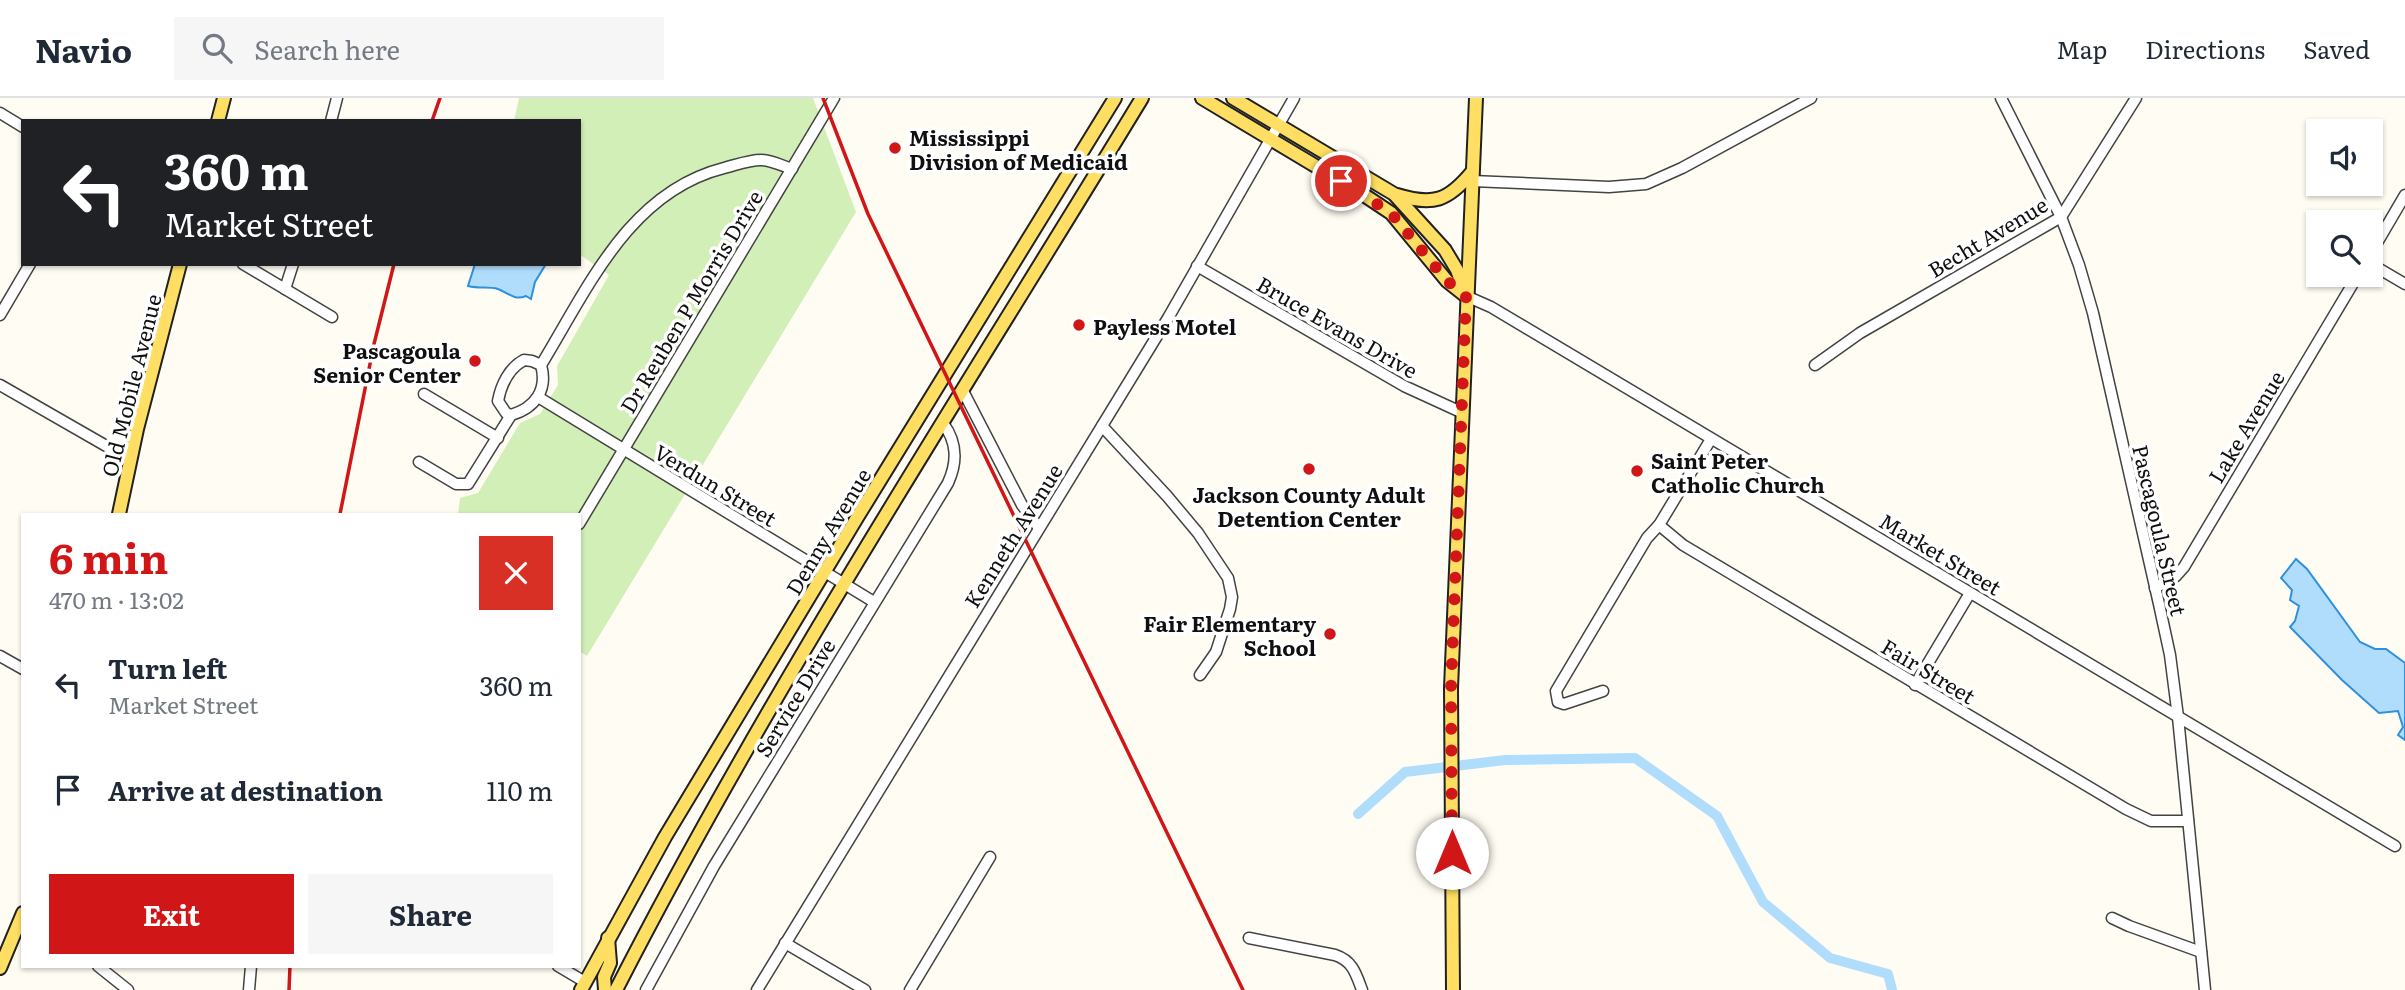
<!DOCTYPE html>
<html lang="en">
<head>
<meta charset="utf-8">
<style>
	body { margin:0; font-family:Literata,serif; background:#f6f6f7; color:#1f2937; height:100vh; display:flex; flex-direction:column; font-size:26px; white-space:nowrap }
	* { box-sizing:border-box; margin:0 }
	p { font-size:23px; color:#747a83 }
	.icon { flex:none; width:38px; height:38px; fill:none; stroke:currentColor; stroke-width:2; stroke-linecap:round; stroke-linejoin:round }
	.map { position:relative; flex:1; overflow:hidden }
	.details { position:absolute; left:21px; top:415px; width:560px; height:455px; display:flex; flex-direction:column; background:#fff; border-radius:0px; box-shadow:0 2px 5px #0004 }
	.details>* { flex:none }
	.guide { position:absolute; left:21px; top:21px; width:560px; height:147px; border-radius:0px; box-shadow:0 2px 5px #0004; background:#202124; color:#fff; overflow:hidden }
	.buttons { position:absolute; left:2306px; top:21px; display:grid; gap:14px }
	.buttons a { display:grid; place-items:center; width:77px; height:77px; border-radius:0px; background:#fff; box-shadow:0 2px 5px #0004; font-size:35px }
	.pin { position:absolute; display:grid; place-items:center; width:60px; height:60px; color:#fff; margin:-30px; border:4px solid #fff; border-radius:50%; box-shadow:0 2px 7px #0007 }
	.me { position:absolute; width:77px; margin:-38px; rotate:0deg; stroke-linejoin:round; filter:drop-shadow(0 0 5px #0008) }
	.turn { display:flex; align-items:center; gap:24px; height:147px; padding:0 28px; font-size:32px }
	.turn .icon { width:91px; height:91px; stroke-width:2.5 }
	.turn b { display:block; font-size:49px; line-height:60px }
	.round { display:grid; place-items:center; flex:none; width:74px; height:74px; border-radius:0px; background:#f6f6f7 }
	.headline { display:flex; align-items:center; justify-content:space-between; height:119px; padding:0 28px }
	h1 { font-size:42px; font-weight:700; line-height:52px; color:#d11618 }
	.button { display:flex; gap:14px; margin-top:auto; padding:14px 28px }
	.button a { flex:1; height:80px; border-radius:0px; background:#d11618; color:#fff; font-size:28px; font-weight:700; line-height:80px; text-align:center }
	.button a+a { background:#f6f6f7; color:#1f2937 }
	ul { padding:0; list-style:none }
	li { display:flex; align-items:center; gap:21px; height:105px; padding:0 28px }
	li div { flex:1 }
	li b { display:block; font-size:26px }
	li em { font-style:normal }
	header { display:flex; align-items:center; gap:42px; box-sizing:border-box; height:98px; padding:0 35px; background:#fff; border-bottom:2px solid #e0e1e3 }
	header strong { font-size:33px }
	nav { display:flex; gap:38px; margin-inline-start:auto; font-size:24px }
	.search { width:490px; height:63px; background:#f6f6f7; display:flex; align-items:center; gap:18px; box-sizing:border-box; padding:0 24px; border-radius:0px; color:#747a83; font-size:26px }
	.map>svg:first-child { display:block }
	.green { fill:#d2efb7 }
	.water { fill:#b1ddfd; stroke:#2f90dd; stroke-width:2 }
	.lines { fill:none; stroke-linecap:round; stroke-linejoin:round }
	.canal { stroke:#b1ddfd; stroke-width:10 }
	.minor-casing { stroke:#434343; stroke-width:13 }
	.major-casing { stroke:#212121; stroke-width:16 }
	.minor { stroke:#fff; stroke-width:10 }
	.major { stroke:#ffdf63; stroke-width:12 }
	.rail { stroke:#d11618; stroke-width:3.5 }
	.route { stroke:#d11618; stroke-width:12; stroke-dasharray:0 21.6 }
	.poi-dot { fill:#d11618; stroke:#fff; stroke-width:2.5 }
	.labels { text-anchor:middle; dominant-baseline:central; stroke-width:7; stroke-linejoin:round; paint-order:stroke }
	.poi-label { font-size:21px; font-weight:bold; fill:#101010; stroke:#fff; text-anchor:start }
	.street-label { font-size:21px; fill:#101010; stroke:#fff }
</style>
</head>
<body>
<header>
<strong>Navio</strong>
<div class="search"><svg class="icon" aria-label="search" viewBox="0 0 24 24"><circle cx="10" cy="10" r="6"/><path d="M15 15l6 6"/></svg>Search here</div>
<nav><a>Map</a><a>Directions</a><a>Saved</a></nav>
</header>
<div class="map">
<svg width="2405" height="892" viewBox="0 0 2405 892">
	<rect width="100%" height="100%" fill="#fffdf3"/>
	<polygon class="green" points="519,0 813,0 856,114 587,558 579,553 579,416 458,416 460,400 478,395 520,325 540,316 558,287 557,268 609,177 579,156 579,23 514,23"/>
	<g class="water">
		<path d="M 475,166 L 546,166 L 535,184 L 531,201 L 526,198 C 514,203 509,195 498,191 C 489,188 480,191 468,188 Z"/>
		<polygon points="2296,461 2307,471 2360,544 2375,551 2386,551 2405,565 2405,642 2398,637 2403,629 2398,613 2379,615 2342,582 2290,529 2295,523 2299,508 2290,502 2292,492 2281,480"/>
	</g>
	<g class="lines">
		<polyline class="canal" points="1358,716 1405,674 1505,662 1635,660 1717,718 1763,804 1830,860 1888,876 1892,892"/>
		<g class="minor-casing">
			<g id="minor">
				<polyline points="2001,0 2061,119 2079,167 2093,215 2159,506 2170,557 2178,619 2205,892"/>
				<polyline points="0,15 23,29"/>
				<polyline points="331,23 337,0"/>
				<polyline points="1472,83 1609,89 1646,86 1682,70 1811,0"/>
				<polyline points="2371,155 2405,97"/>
				<polyline points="243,166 332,219"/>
				<polyline points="2371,166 2405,186"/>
				<polyline points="1197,168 1404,288 1463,315"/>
				<polyline points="285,191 293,166"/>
				<polyline points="1466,198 1491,209 2395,748"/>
				<polyline points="0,217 30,166"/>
				<path d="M 524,262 L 532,263 L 541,267 C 548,292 535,310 511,317 L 506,315 L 498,303 C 501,287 509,270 524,262 Z"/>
				<path d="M 541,267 C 588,190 629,94 724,70 C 736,67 749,62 761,62 C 771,62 783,68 792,71"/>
				<polyline points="1815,267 1860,235 2061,119 2136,0"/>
				<polyline points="0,287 115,353 131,358"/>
				<polyline points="963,293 1022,407 1039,430"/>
				<polyline points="424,296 498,340"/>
				<polyline points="538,299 874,504"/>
				<polyline points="1102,328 1167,398 1198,435 1228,480 1232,499 1230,511 1216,554 1200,577"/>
				<polyline points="419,364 456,386 468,386 511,317"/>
				<polyline points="579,426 834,0"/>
				<polyline points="1659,427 1683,447 2126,711 2151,723 2188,723"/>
				<polyline points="2155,490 2176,478 2184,469 2358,177"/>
				<polyline points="0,558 23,571"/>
				<polyline points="1915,587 1970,495"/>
				<polyline points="1603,593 1564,606 1558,604 1556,593 1647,440 1659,427 1711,341"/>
				<polyline points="2112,820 2129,828 2201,854"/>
				<path d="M 1249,840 L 1335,857 C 1353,863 1356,876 1362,892"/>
				<polyline points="785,845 865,892"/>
				<polyline points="98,868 128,892"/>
				<polyline points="558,868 585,884"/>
				<polyline points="249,892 251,868"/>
				<path d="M 646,892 L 714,768 L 948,385 C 958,363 957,344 943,325"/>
				<polyline points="757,892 1168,220 1294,0"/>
				<polyline points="910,892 990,759"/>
			</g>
		</g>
		<g class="major-casing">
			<g id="major">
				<polyline points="1202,0 1364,97 1391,115 1447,183 1466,198"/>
				<polyline points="1233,0 1394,96 1445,152 1457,172 1464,191"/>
				<polyline points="218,23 224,0"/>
				<path d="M 1397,97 C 1433,108 1448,103 1472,74"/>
				<polyline points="119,416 137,331 180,166"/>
				<polyline points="0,870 23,815"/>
				<polyline points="581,892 665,739 858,418 1115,0"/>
				<polyline points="605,892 604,879 610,865 608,840"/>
				<path d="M 616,892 C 773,585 963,295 1142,0"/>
				<polyline points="1453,892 1451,590 1476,0"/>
			</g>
		</g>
		<use href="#minor" class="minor"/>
		<use href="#major" class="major"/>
		<g class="rail">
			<polyline points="823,0 868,116 1243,892"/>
			<polyline points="432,23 440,0"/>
			<polyline points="340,416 374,246 394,166"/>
			<polyline points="289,892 290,868"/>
		</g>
	</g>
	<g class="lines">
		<polyline class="route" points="1341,83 1391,115 1447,183 1466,198 1451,590 1452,755"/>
	</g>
	<g class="poi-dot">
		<circle cx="895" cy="50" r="7"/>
		<circle cx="1079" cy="227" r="7"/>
		<circle cx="475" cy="263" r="7"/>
		<circle cx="1309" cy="371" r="7"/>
		<circle cx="1637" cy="373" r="7"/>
		<circle cx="1330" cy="536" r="7"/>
	</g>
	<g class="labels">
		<g class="poi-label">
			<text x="909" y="38">Mississippi<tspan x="909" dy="24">Division of Medicaid</tspan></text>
			<text x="1093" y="227">Payless Motel</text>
			<text x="461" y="251" text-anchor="end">Pascagoula<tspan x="461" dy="24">Senior Center</tspan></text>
			<text x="1651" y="361">Saint Peter<tspan x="1651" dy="24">Catholic Church</tspan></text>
			<text x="1309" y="395" text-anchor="middle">Jackson County Adult<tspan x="1309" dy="24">Detention Center</tspan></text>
			<text x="1316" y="524" text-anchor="end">Fair Elementary<tspan x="1316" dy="24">School</tspan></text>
		</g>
		<g class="street-label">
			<text transform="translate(1987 138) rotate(-31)">Becht Avenue</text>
			<text transform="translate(690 203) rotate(-59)">Dr Reuben P Morris Drive</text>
			<text transform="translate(1338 228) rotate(30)">Bruce Evans Drive</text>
			<text transform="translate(130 287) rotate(-76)">Old Mobile Avenue</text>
			<text transform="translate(2245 328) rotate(-59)">Lake Avenue</text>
			<text transform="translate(716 386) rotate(31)">Verdun Street</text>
			<text transform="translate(2161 432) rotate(77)">Pascagoula Street</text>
			<text transform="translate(827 433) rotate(-59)">Denny Avenue</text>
			<text transform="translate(1012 437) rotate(-58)">Kenneth Avenue</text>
			<text transform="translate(1941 455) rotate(31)">Market Street</text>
			<text transform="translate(1929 572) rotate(31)">Fair Street</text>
			<text transform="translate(794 599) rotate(-59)">Service Drive</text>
		</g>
	</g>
</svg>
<div class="buttons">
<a><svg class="icon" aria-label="sound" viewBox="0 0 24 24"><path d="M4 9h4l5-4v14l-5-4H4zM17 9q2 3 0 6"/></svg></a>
<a><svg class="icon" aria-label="search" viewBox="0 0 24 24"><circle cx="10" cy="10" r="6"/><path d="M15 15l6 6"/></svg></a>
</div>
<div class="pin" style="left:1341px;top:83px;background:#d93025"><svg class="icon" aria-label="arrive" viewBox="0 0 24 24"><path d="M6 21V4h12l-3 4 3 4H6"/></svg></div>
<svg class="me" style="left:1452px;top:755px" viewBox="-20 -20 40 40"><circle r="19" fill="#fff"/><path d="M0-13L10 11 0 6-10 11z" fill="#d11618"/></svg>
<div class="guide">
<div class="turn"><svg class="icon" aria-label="left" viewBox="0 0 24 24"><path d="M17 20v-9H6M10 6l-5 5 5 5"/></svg><div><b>360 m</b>Market Street</div></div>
</div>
<section class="details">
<div class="headline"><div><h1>6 min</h1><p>470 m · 13:02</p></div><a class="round" style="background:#d93025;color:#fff"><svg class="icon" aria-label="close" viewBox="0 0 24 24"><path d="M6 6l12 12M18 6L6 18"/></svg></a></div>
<ul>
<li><svg class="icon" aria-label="left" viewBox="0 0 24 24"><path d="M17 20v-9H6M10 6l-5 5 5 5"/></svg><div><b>Turn left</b><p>Market Street</p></div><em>360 m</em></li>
<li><svg class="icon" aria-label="arrive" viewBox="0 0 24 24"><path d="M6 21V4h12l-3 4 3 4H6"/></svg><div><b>Arrive at destination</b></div><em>110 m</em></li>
</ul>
<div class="button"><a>Exit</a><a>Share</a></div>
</section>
</div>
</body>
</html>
